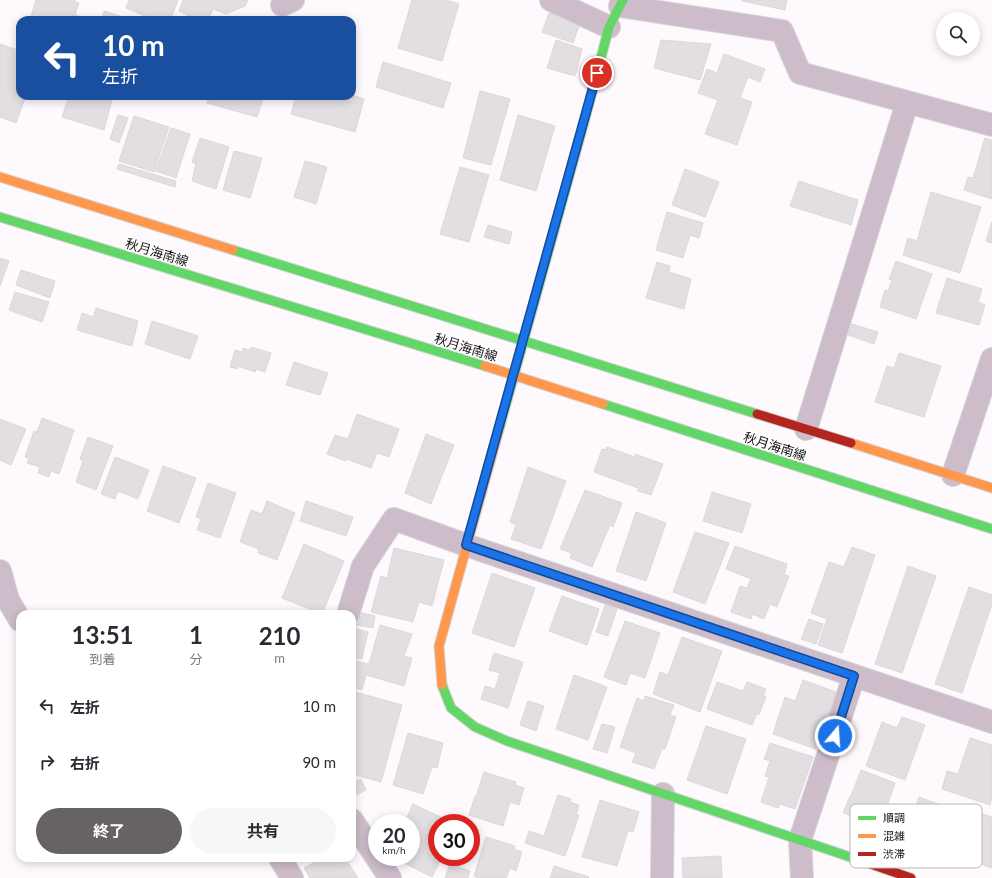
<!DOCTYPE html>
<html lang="ja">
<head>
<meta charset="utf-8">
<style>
	body { margin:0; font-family:Lato,"Noto Sans JP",sans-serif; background:#f7f7f7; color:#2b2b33; height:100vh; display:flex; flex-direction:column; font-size:15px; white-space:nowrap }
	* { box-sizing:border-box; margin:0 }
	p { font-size:13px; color:#7c7c81 }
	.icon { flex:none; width:22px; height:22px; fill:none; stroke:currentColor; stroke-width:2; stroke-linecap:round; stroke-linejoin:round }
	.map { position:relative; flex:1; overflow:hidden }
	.details { position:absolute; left:16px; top:610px; width:340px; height:252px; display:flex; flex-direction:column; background:#fff; border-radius:12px; box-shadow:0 2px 10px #0003 }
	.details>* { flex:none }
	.banner { position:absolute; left:16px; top:16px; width:340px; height:84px; border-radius:12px; box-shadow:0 2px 10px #0003; background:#1a4fa0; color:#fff; overflow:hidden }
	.buttons { position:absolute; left:936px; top:12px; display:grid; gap:8px }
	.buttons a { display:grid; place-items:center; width:44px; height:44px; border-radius:50%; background:#fff; box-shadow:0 2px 10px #0003; font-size:20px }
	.speed { position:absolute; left:368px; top:814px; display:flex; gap:8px; font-size:20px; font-weight:700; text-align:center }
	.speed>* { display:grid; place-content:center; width:52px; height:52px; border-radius:50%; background:#fff; box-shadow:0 2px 10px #0003; line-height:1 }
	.speed small { font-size:10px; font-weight:400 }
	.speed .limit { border:6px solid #d22; background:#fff; color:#111 }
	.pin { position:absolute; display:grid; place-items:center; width:34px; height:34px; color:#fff; margin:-17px; border:2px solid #fff; border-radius:50%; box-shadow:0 1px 4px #0007 }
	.me { position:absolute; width:44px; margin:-22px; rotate:18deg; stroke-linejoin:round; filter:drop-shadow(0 0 3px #0008) }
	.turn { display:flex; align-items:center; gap:14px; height:84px; padding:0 20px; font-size:18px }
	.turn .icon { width:52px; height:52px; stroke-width:2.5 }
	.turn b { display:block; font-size:28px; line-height:34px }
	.eta { display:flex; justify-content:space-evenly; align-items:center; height:68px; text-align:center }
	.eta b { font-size:24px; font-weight:700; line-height:28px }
	.primary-button { display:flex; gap:8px; margin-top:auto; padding:8px 20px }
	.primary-button a { flex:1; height:46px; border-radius:24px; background:#676266; color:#fff; font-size:16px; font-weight:700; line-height:46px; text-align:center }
	.primary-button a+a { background:#f7f7f7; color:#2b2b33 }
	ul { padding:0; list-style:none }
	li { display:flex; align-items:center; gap:12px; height:56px; padding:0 20px }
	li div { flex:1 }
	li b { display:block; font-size:15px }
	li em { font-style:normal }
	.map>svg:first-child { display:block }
	.building { fill:#e2dee1; stroke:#dcd7db }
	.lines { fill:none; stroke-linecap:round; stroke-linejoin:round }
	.street-casing { stroke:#d7d5d7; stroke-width:24 }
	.fast-casing { stroke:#d7d5d7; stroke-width:11 }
	.slow-casing { stroke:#d7d5d7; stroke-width:11 }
	.jam-casing { stroke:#d7d5d7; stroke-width:11 }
	.street { stroke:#cdbcca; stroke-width:22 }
	.fast { stroke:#63d668; stroke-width:9 }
	.slow { stroke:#ff974d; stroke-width:9 }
	.jam { stroke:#b3261e; stroke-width:9 }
	.route-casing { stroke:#114b97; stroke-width:10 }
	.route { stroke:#1a73e8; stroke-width:7 }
	.labels { text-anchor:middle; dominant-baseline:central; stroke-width:3.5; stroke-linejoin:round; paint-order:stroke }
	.street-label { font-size:13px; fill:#161115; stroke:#fff }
	.key { fill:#fff; stroke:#b9b8b9; stroke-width:1 }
	.key-label { font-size:11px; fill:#161115 }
</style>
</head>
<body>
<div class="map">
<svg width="992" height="878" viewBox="0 0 992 878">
	<rect width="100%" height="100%" fill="#fdf9fc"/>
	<g class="building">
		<polygon points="36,0 75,0 75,2 79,3 75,15 91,20 30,20"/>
		<polygon points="129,0 175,0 178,1 170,20 154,20 126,8"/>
		<polygon points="183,0 248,0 245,6 226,14 213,9 208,20 198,20 179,11"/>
		<polygon points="412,0 446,0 459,4 442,61 398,48"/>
		<polygon points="742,0 787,0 785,10 742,1"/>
		<polygon points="104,11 129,19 129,20 101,20"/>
		<polygon points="549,13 580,23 573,43 542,32"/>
		<polygon points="556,40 582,49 575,76 547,68"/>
		<polygon points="661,40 711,44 700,80 654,68"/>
		<polygon points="0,44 20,51 20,96 26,96 16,123 0,117"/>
		<polygon points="724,54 765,69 760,82 748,77 740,98 752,102 737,145 705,134 718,100 698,93 707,69 717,73"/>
		<polygon points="383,62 451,83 443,108 376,87"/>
		<polygon points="480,91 510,99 491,165 463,158"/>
		<polygon points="352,95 364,99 355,132 291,114 296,96"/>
		<polygon points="69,96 113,96 104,130 62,117"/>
		<polygon points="209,96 264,96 257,117 207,103"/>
		<polygon points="118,115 128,118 119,143 110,139"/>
		<polygon points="518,115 555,126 536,191 500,180"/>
		<polygon points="134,116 169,127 154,172 119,161"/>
		<polygon points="171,128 190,134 176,178 156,171"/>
		<polygon points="200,138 229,147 216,189 192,181 196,164 192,162"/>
		<polygon points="985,138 992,140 992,199 964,190 968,177 973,178"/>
		<polygon points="234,151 262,158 250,198 223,190"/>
		<polygon points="305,161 327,167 316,204 294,197"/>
		<polygon points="119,164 176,181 175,187 117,169"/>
		<polygon points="460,167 489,175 469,242 440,234"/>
		<polygon points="685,169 719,182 705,217 672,205"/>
		<polygon points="799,181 858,200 851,225 790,206"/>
		<polygon points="931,192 981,207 960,273 903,255 908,238 917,241"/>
		<polygon points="667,212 703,223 699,238 690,235 683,258 656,250"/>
		<polygon points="992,222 992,243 986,241"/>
		<polygon points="488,225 512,232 509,244 484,237"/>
		<polygon points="0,258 9,261 0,286"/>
		<polygon points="896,261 932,274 916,319 880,307 885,290 888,291 892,280 889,279"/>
		<polygon points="657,262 670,266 669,272 691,279 684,309 646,298"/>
		<polygon points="21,270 55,281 50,298 16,285"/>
		<polygon points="947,278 982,289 978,302 985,305 979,325 936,313"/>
		<polygon points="15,292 49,302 42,322 9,310"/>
		<polygon points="96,308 138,321 132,346 77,330 82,313 93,317"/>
		<polygon points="152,321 198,336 190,359 145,344"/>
		<polygon points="852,324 878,332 874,344 848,335"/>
		<polygon points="251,347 271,353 265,372 256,369 255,372 238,366 238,369 230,367 235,350 242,352 243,348 249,350"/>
		<polygon points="899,353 941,366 924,417 875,402 887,366 894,368"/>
		<polygon points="294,362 328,373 320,395 286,385"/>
		<polygon points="357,414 399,429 389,457 377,453 371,468 346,459 346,461 327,454 335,435 348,439"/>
		<polygon points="42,418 74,430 59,474 51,471 49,477 38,473 40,467 27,463 29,458 25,457 34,431 37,432"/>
		<polygon points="0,419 26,429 11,465 0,460"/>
		<polygon points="426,434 454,445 431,504 405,493"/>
		<polygon points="88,437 113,446 96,490 76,482 83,461 80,459"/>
		<polygon points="607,447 635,457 635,454 663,464 651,495 638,491 638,488 594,472 602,449 606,450"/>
		<polygon points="115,457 149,470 138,499 118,491 115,499 101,494"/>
		<polygon points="163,466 196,478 179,523 147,511"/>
		<polygon points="528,467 566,481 541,549 511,539 516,525 510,522"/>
		<polygon points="208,483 236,493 220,538 197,530 201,519 196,517"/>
		<polygon points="585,490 622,503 613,527 610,525 592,567 570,558 572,553 560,549"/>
		<polygon points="712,492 751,504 742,533 703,521"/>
		<polygon points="267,501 295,513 277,560 258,553 259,549 240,542 251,510 262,514"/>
		<polygon points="306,501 353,517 346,536 300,521"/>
		<polygon points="636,512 666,523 646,581 616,571"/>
		<polygon points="695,532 729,543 705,604 673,592"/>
		<polygon points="304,544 344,561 322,614 282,598"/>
		<polygon points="735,546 787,564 784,575 789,576 777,607 770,604 764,619 752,614 751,619 731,612 740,586 747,588 751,579 726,569"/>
		<polygon points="852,547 875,555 842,653 818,645 827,619 811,613 829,562 844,567"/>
		<polygon points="394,548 444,560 432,606 419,602 413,622 371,612 381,576 387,578"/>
		<polygon points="908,566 936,576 902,673 875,664"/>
		<polygon points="492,573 535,588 514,647 472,633"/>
		<polygon points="969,587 992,595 992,604 962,693 935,684"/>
		<polygon points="562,596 599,609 587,645 549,631"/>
		<polygon points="605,605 617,609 608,636 596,632"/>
		<polygon points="353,611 375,616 373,628 352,624"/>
		<polygon points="809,619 823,624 816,644 801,639"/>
		<polygon points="625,621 660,633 645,678 630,673 626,685 604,677"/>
		<polygon points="380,625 412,634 404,656 412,658 404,686 366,675 362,690 352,687 352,660 369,664"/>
		<polygon points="352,628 368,632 362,659 352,657"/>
		<polygon points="682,637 722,651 700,712 653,694 660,672 668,675"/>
		<polygon points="494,653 523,662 508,708 481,699 485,686 495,689 500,673 489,670"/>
		<polygon points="574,675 607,687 588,740 556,729"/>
		<polygon points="803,680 836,692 816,749 773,734 785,697 795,701"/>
		<polygon points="717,682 743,691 747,682 766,689 763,696 766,696 759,715 757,713 752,725 707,709"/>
		<polygon points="355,692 402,705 381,782 352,774 352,738 353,735 352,734 352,705"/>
		<polygon points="645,696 674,705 670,715 676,717 665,749 662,749 654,769 632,762 636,753 620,747 637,698 644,701"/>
		<polygon points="528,701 544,706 536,731 520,725"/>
		<polygon points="902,717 925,725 905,780 866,766 882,722 897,728"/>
		<polygon points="602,724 615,727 607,753 593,749"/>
		<polygon points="706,726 746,739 727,794 687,780"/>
		<polygon points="408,733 443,743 437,768 432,767 423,794 393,785"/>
		<polygon points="970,738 992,745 992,797 990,805 942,789 947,771 958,774"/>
		<polygon points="770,743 813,757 795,809 780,804 778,808 761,802 769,777 765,776 770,761 764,759"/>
		<polygon points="861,770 895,783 880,826 843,813 850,796 851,796"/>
		<polygon points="484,772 516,782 515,785 524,788 519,805 510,802 503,826 469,815 475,796 476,797"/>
		<polygon points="361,779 366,790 352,797 352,783"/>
		<polygon points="558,795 571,799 570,802 579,805 576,815 579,815 565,856 525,843 529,831 544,836"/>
		<polygon points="919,797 957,811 941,862 888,844 897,813 912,818"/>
		<polygon points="600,800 639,812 633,832 628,831 617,866 582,857"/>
		<polygon points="413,804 453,823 437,823 437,857 442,857 432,877 392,857 411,857 411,823 404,823"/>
		<polygon points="974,811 992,817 992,868 958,856"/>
		<polygon points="486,837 515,846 514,849 522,852 516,871 510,868 506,878 479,878 474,876"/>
		<polygon points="721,856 722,878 683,878 682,858"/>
		<polygon points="322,858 345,858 358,878 310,878 304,868"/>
		<polygon points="450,864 470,871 468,878 445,878"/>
		<polygon points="554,866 589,877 588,878 550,878"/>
	</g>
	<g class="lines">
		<g class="street-casing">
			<g id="street">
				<polyline points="551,0 609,27"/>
				<polyline points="282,5 293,0"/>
				<polyline points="620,6 782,31 800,73 992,125"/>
				<polyline points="806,429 907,103"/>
				<polyline points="953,475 992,359"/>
				<polyline points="0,571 8,600 20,620"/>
				<polyline points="348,614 363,566 394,519 466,545 992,722"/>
				<polyline points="352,820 390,878"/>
				<polyline points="280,858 292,878"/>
				<polyline points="662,878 663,794"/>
				<polyline points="802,878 800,840 854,676"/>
			</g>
		</g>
		<g class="fast-casing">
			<g id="fast">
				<polyline points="0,217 485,366"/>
				<polyline points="233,250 757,414"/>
				<polyline points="603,404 992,529"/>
				<polyline points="500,426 585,119 609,27 623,0"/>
				<polyline points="442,685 451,708 475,727 507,741 862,861"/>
			</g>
		</g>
		<g class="slow-casing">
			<g id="slow">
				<polyline points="0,177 233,250"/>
				<polyline points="485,366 603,404"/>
				<polyline points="851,443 992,488"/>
				<polyline points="442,685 439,646 500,426"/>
			</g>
		</g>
		<g class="jam-casing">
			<g id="jam">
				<polyline points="757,414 851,443"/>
				<polyline points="862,861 911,878"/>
			</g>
		</g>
		<use href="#street" class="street"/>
		<use href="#fast" class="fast"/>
		<use href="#slow" class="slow"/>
		<use href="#jam" class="jam"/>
	</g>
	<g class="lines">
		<g class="route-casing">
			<polyline id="route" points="597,73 466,545 854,676 835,736"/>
		</g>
		<use href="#route" class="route"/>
	</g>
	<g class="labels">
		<g class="street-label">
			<text transform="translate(157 252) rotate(17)">秋月海南線</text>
			<text transform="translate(466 347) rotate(17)">秋月海南線</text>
			<text transform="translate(775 446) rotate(18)">秋月海南線</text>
		</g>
	</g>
	<rect x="850" y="804" width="132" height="64" rx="6" class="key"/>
	<rect x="858" y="816" width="18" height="4" fill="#63d668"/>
	<rect x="858" y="834" width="18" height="4" fill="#ff974d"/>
	<rect x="858" y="852" width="18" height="4" fill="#b3261e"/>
	<g class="key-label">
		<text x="883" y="822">順調</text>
		<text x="883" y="840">混雑</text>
		<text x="883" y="858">渋滞</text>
	</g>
</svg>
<div class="buttons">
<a><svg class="icon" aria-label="search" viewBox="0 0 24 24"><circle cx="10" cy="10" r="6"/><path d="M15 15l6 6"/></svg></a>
</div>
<div class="speed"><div>20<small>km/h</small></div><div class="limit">30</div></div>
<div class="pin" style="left:597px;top:73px;background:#d93025"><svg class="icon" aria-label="arrive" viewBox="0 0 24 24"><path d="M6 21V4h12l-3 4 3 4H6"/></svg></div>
<svg class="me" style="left:835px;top:736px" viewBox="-20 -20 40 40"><circle r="17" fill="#1a73e8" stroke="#fff" stroke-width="3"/><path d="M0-11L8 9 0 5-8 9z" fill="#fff"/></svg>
<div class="banner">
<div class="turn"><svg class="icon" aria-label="left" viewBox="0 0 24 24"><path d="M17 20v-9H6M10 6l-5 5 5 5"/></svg><div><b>10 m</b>左折</div></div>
</div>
<section class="details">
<div class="eta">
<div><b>13:51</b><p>到着</p></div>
<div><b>1</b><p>分</p></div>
<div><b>210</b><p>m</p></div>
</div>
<ul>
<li><svg class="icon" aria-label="left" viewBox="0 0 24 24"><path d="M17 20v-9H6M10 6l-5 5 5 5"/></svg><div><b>左折</b></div><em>10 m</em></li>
<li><svg class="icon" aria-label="right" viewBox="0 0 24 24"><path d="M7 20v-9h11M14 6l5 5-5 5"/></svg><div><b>右折</b></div><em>90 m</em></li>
</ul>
<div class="primary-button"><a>終了</a><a>共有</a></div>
</section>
</div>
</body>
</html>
